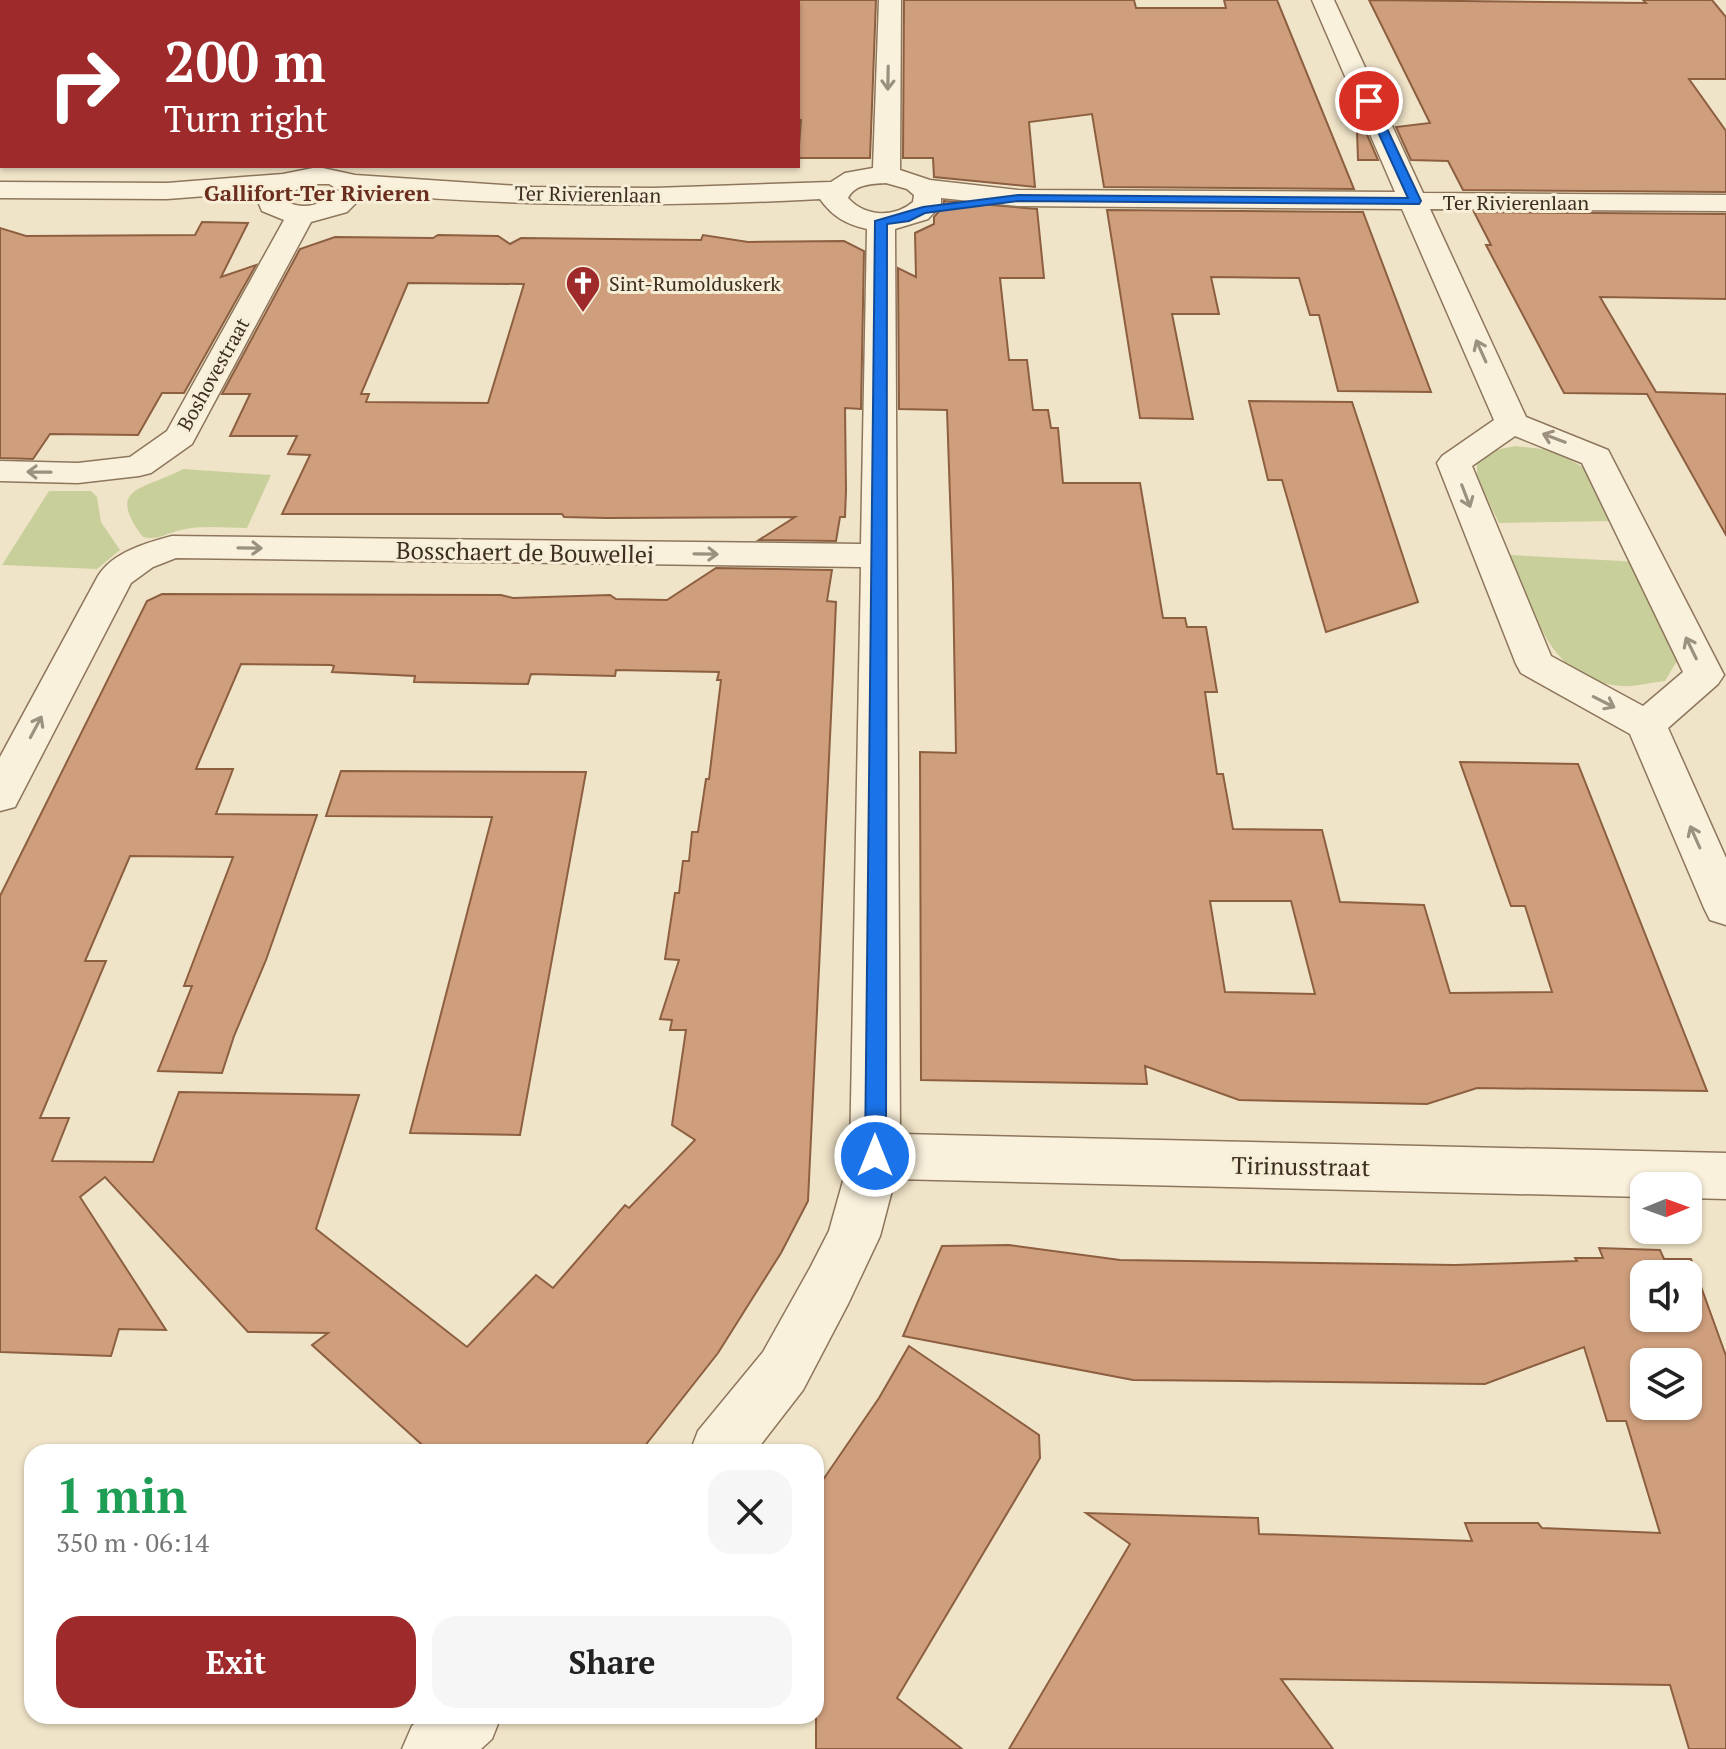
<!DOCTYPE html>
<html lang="en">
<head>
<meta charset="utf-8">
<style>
	body { margin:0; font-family:"PT Serif",serif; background:#f6f6f6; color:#222; height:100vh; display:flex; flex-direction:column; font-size:30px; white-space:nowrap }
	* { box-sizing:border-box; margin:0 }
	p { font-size:26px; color:#767676 }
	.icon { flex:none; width:44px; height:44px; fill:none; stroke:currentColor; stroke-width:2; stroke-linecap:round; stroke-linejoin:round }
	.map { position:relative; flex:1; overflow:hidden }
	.side { position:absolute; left:24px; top:1444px; width:800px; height:280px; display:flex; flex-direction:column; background:#fff; border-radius:24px; box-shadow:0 2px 6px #0004 }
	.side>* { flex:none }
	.guide { position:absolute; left:0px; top:0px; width:800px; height:168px; box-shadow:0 2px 6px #0004; background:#9e2a2b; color:#fff; overflow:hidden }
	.needle { width:52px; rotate:89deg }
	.controls { position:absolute; left:1630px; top:1172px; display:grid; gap:16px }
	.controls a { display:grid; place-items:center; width:72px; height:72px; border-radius:16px; background:#fff; box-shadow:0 2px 6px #0004; font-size:40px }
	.pin { position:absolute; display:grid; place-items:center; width:68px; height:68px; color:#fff; margin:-34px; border:4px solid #fff; border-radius:50%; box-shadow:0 2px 8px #0007 }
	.me { position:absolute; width:88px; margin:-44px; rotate:0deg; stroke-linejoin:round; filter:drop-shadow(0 0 6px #0008) }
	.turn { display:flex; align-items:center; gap:28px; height:168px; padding:0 32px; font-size:36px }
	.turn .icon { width:104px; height:104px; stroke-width:2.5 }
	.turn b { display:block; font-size:56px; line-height:68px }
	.round { display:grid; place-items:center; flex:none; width:84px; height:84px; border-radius:24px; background:#f6f6f6 }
	.summary { display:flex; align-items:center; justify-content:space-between; height:136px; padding:0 32px }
	h1 { font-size:48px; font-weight:600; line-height:60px; color:#1e9e55 }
	.cta { display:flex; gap:16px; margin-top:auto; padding:16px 32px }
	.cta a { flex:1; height:92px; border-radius:24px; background:#9e2a2b; color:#fff; font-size:32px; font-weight:600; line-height:92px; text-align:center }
	.cta a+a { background:#f6f6f6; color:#222 }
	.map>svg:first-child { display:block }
	.green { fill:#c9cf9b }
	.building { fill:#cf9f7d; stroke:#8d5f41; stroke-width:2; fill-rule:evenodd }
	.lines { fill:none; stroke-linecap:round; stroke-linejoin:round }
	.minor-casing { stroke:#8d765c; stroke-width:3 }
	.minor { fill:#faf1dc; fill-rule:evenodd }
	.oneway { stroke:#9c907e }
	.route { fill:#1a73e8; stroke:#114b97; stroke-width:2 }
	.labels { text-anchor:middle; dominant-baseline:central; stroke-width:6; stroke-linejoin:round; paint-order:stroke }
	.far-street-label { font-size:20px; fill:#3d2e20; stroke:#f7eed8 }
	.far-poi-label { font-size:20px; fill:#3d2e20; stroke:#f7eed8; text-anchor:start }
	.far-neighbourhood-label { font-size:22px; font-weight:bold; fill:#6b2e1e; stroke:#f7eed8 }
	.street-label { font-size:24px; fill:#3d2e20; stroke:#f7eed8 }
</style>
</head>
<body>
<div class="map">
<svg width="1726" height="1749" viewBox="0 0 1726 1749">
	<rect width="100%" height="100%" fill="#f0e4c8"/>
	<g class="green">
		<polygon points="1515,446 1553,450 1593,473 1618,521 1499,523 1477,478 1477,454"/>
		<path d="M 183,469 L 271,475 L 247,528 C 225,528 202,525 181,530 C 167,533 157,541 143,537 C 104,486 145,490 183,469 Z"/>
		<polygon points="49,491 91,491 97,497 101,522 120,550 97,569 2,565"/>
		<path d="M 1510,555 L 1640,562 L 1681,654 L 1665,681 C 1652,682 1636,687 1622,686 C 1548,681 1535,612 1510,555 Z"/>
	</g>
	<g class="building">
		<polygon points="798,0 876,0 870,158 798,158 801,120 798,120"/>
		<polygon points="904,0 1134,0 1136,8 1226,8 1224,0 1277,0 1354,189 1104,187 1092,114 1029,122 1035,187 934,177 933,158 903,158"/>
		<polygon points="1369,0 1646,3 1643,0 1712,0 1726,17 1726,79 1689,79 1726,131 1726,192 1463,190 1448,161 1411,160 1396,127 1430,123"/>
		<polygon points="1365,130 1378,160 1358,160 1357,131"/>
		<path d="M 944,201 L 1037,209 L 1044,278 L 1000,278 L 1009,360 L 1027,360 L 1033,410 L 1048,410 L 1051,428 L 1058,428 L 1063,483 L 1140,483 L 1163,618 L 1185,618 L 1187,627 L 1206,627 L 1217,692 L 1205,692 L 1217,774 L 1223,774 L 1233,829 L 1322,830 L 1340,902 L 1424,905 L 1450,993 L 1552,992 L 1525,906 L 1511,906 L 1460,762 L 1578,764 L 1707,1091 L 1477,1088 L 1427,1104 L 1239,1100 L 1145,1066 L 1147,1084 L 921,1080 L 920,752 L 956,753 L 953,583 L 947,410 L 899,409 L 898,268 L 916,277 L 915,233 L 934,224 L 934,217 L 943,207 ZM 1210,901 L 1291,901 L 1315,994 L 1225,992 Z"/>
		<polygon points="1107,210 1363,212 1431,392 1338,391 1319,315 1310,315 1299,278 1211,277 1219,314 1172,314 1193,419 1140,418"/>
		<polygon points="1474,212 1726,214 1726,299 1600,297 1656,392 1726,394 1726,535 1647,394 1564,393 1486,245 1491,245"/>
		<polygon points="202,222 248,223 221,277 256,265 184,393 162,393 138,435 50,434 33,459 0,458 0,228 26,236 195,235"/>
		<path d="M 438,235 L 498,236 L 510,244 L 521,238 L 701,240 L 703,235 L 748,242 L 844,241 L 864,251 L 861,409 L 845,408 L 846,490 L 845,517 L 840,517 L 836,541 L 759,540 L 795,517 L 606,518 L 564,517 L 562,514 L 282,514 L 310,455 L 288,454 L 297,436 L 230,436 L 250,394 L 222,394 L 300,249 L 335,237 L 433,238 ZM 408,283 L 524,284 L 488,403 L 366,402 L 369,394 L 361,394 Z"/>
		<polygon points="1249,401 1352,402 1418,602 1326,632 1282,480 1268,480"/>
		<path d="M 716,568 L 832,570 L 827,601 L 836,602 L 833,674 L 808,1201 L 781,1253 L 718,1353 L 640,1452 L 430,1452 L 312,1345 L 328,1333 L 248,1332 L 105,1177 L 80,1197 L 166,1330 L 119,1329 L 111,1356 L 0,1352 L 0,896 L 147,601 L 162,594 L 501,595 L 513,598 L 610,595 L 616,599 L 667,600 ZM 241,664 L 331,665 L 334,666 L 332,672 L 415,676 L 414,682 L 528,684 L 531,674 L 615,676 L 616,670 L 719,672 L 717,680 L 721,680 L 709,779 L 706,779 L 698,832 L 692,832 L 689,861 L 683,861 L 679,893 L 675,893 L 665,959 L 679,960 L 660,1019 L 672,1020 L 670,1030 L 686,1030 L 672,1125 L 695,1140 L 629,1208 L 625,1205 L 553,1288 L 536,1275 L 467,1347 L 316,1229 L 359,1095 L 179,1092 L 153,1162 L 52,1161 L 69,1118 L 40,1118 L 106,961 L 85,961 L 130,856 L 233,857 L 184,986 L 192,986 L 158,1071 L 222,1073 L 234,1036 L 266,960 L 317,815 L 216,814 L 233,769 L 196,769 Z"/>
		<polygon points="341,771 586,772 520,1135 410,1133 492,817 326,816"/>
		<path d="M 1009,1245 L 1120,1260 L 1455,1265 L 1577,1261 L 1575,1258 L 1603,1258 L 1599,1248 L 1660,1250 L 1664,1259 L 1691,1259 L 1726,1356 L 1726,1749 L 1689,1749 L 1670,1685 L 1281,1679 L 1333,1749 L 1009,1749 L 1130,1544 L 1086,1513 L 1258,1518 L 1259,1534 L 1472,1541 L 1465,1523 L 1538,1523 L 1542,1528 L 1660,1533 L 1626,1421 L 1607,1421 L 1584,1347 L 1485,1384 L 1240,1381 L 1133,1380 L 903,1336 L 942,1246 ZM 1644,1274 L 1688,1274 L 1688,1318 L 1644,1318 ZM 1644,1362 L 1688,1362 L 1688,1406 L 1644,1406 Z"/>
		<polygon points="909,1346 1039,1435 1040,1458 897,1698 962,1749 816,1749 816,1490 879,1398"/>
	</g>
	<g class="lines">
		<g class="minor-casing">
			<g id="minor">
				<path d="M 879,0 L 901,0 L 900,170 L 930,180 L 1018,190 L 1395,192 L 1312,0 L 1334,0 L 1423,193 L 1726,195 L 1726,211 L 1430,209 L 1526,417 L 1608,450 L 1724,675 L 1718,684 L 1668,728 L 1726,858 L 1726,925 L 1710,920 L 1704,908 L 1630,734 L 1521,673 L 1516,664 L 1437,463 L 1442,456 L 1494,420 L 1402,209 L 1018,206 L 941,198 L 941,205 L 928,219 L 895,229 L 900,1134 L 1726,1153 L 1726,1199 L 1688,1198 L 1688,1186 L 1644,1186 L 1644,1197 L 895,1179 L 880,1236 L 848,1304 L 803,1390 L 755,1452 L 690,1452 L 698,1431 L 763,1352 L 810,1268 L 829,1231 L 850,1156 L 861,567 L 176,558 L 153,567 L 131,583 L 15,807 L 0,811 L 0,757 L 98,576 C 113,552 146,543 172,536 L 861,544 L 867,229 C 846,224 833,217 820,199 C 668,207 517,207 366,193 L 347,212 L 311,222 L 192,444 L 151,473 L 139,476 L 78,483 L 0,481 L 0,461 L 78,463 L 130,457 L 167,431 L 284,220 L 262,211 L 256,197 L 259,192 L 167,199 L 0,198 L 0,182 L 167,183 L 283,174 L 318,167 L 355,175 L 532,187 L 654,188 L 831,182 L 845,173 L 873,168 ZM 886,183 L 907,189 L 914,195 L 913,202 C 894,218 865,217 848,198 C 855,184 871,184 886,183 ZM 307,184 L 329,184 L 339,190 C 324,205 304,211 285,201 L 287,195 ZM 1515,436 L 1582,463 L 1683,672 L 1643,706 L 1551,656 L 1472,466 Z"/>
				<polygon points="422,1716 501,1716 492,1739 481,1749 402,1749 412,1726"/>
			</g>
		</g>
		<use href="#minor" class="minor"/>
	</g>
	<defs><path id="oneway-shaft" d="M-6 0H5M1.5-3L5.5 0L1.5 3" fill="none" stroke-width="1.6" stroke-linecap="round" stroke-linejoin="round" transform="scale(2)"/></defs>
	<g class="oneway">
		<use href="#oneway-shaft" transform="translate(888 78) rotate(91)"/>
		<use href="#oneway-shaft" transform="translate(1481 351) rotate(-114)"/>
		<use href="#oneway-shaft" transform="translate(1554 438) rotate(-159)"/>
		<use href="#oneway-shaft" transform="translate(39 472) rotate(-179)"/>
		<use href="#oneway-shaft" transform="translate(1466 496) rotate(69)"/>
		<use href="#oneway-shaft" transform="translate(250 548) rotate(1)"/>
		<use href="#oneway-shaft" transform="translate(706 554) rotate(1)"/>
		<use href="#oneway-shaft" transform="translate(1691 648) rotate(-116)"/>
		<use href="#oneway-shaft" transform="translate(1604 702) rotate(27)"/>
		<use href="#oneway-shaft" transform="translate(36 727) rotate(-62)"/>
		<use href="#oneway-shaft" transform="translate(1695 837) rotate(-114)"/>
	</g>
	<polygon class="route" points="1369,97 1374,101 1421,201 1419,204 1018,201 925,213 909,221 887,224 886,1156 883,1163 875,1165 868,1163 865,1156 875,221 923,207 1018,195 1408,198 1364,101"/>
	<defs>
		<g id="church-pin" transform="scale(1.8)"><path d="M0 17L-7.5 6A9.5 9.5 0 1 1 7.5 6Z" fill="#9e2a2b" stroke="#f7eed8"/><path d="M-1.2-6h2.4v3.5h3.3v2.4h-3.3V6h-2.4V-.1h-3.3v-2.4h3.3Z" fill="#fff"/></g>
	</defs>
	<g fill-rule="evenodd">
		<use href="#church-pin" x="583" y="283"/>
	</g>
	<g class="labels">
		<g class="far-street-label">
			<text transform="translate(588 194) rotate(1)">Ter Rivierenlaan</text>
			<text x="1516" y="202">Ter Rivierenlaan</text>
			<text transform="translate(213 374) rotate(-61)">Boshovestraat</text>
		</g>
		<g class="far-poi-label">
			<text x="609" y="283">Sint-Rumolduskerk</text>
		</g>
		<g class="far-neighbourhood-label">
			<text x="317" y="192">Gallifort-Ter Rivieren</text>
		</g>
		<g class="street-label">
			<text transform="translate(525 552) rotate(1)">Bosschaert de Bouwellei</text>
			<text transform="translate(1301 1166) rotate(1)">Tirinusstraat</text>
		</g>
	</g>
</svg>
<div class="controls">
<a><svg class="needle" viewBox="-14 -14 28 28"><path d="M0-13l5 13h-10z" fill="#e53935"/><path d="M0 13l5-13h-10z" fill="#767676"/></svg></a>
<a><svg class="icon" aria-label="sound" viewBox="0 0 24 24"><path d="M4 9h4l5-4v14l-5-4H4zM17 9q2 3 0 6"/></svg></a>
<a><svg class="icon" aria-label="layers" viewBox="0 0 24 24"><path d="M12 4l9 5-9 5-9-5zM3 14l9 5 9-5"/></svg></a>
</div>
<div class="pin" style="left:1369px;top:101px;background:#d93025"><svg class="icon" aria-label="arrive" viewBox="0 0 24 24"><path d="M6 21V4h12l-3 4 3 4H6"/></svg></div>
<svg class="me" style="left:875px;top:1156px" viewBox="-20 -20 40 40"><circle r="17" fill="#1a73e8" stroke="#fff" stroke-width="3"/><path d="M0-11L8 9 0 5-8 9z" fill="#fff"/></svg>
<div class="guide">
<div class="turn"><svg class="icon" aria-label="right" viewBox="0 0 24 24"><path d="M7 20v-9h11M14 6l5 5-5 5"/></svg><div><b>200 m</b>Turn right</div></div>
</div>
<section class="side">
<div class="summary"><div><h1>1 min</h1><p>350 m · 06:14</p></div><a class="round"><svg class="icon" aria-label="close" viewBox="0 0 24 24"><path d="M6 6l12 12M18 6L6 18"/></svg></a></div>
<div class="cta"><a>Exit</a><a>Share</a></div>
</section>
</div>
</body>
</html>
